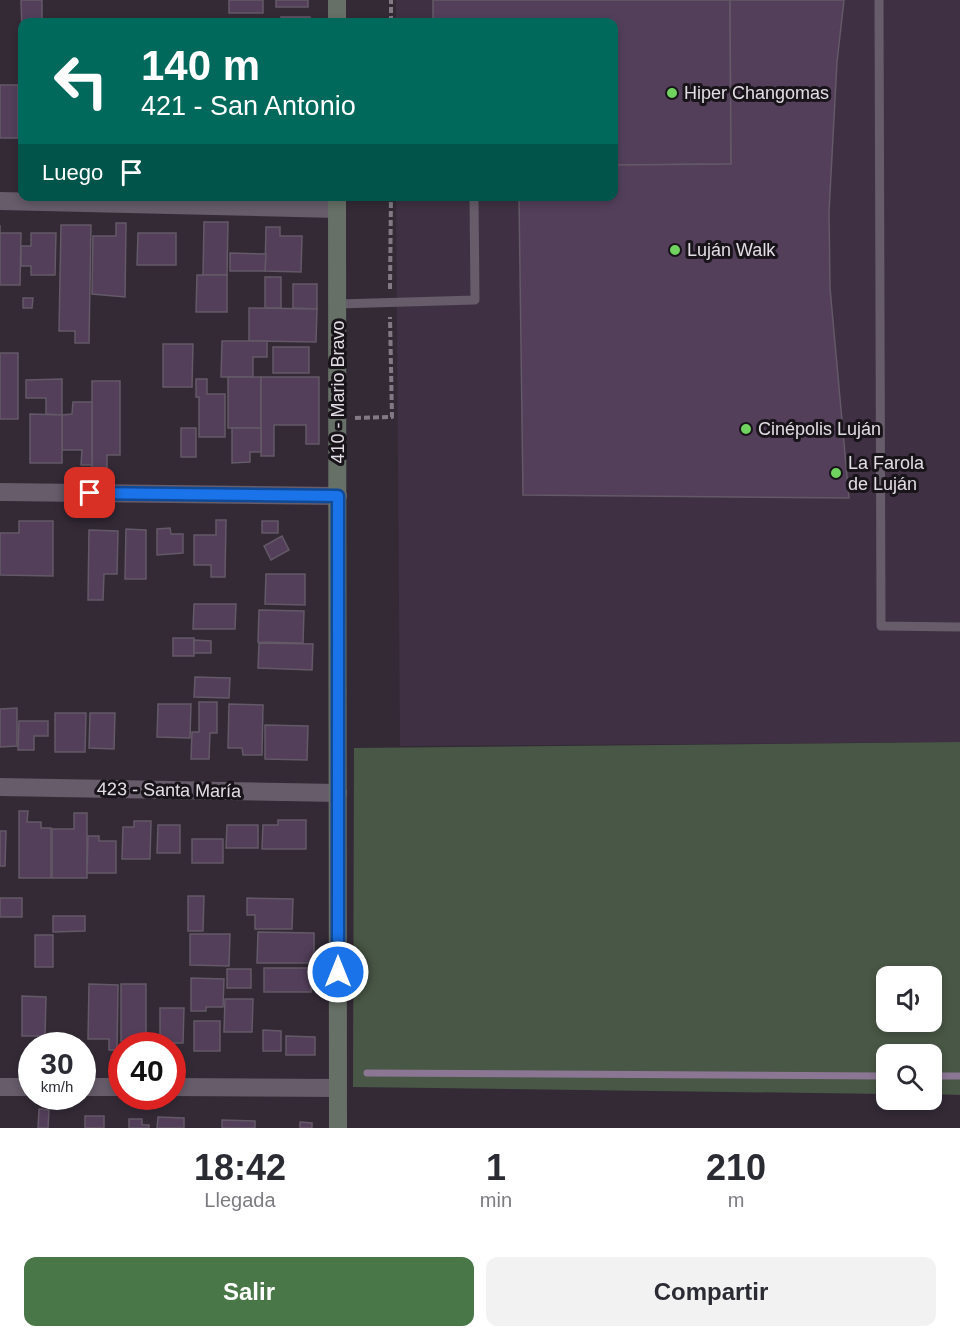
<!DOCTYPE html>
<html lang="es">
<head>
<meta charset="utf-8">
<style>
	body { margin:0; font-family:Arial,sans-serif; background:#f2f2f3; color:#2b2b33; height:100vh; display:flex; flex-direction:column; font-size:22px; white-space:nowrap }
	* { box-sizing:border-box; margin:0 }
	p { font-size:20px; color:#7c7c81 }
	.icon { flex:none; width:33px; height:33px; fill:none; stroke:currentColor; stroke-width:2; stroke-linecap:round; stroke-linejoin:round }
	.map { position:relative; height:1128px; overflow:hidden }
	.drawer { display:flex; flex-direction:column; background:#fff; flex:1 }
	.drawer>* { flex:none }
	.guide { position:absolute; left:18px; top:18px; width:600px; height:183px; border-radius:12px; box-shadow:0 3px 9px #0003; background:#00695c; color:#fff; overflow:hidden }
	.tools { position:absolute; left:876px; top:966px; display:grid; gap:12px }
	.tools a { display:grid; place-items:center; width:66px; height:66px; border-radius:12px; background:#fff; box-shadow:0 3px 9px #0003; font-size:30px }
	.speed { position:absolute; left:18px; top:1032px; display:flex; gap:12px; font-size:30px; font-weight:700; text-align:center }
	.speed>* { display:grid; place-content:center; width:78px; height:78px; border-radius:50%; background:#fff; box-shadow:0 3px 9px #0003; line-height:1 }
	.speed small { font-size:15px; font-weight:400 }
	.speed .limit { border:9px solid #d22; background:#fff; color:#111 }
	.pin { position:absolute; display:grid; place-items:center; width:51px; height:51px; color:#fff; margin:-26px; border-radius:12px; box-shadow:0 3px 9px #0006 }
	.me { position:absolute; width:66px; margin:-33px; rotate:0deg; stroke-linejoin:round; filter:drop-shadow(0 0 4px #0008) }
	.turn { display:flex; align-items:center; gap:21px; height:126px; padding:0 24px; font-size:27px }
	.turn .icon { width:78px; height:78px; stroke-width:2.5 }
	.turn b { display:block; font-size:42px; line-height:51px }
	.then { display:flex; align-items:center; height:57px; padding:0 24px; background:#0003; gap:12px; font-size:22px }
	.eta { display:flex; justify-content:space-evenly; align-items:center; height:102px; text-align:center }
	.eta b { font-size:36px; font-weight:700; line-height:42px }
	.cta { display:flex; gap:12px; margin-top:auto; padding:12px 24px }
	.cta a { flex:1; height:69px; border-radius:12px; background:#4a7747; color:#fff; font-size:24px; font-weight:700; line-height:69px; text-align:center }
	.cta a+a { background:#f2f2f3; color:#2b2b33 }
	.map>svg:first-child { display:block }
	.built { fill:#3f3143 }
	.green { fill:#495746; fill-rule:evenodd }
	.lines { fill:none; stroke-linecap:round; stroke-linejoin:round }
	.stream { stroke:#8b7693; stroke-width:7 }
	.building { fill:#533f5a; stroke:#645967; stroke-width:1.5 }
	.path { stroke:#817a84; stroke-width:4; stroke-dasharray:6 3; stroke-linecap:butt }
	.lane { stroke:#665c6a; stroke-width:9 }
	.street { stroke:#665c6a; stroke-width:18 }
	.secondary { stroke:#677067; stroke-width:18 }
	.route-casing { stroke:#114b97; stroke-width:15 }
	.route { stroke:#1a73e8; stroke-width:10 }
	.poi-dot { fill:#70d35f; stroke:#18141a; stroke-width:2 }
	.labels { text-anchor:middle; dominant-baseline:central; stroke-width:6; stroke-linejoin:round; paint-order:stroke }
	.poi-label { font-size:18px; fill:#e2dce4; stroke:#18141a; text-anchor:start }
	.street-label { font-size:18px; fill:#e2dce4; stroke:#18141a }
</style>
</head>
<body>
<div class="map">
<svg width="960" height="1128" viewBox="0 0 960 1128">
	<rect width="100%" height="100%" fill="#332a36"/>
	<polygon class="built" points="396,0 960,0 960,742 400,746 396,197 614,196 614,22 396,22"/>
	<path class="green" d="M 960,742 L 960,1095 L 932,1094 L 932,1054 L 886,1054 L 886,1094 L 353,1087 L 354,748 ZM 886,976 L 932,976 L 932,1022 L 886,1022 Z"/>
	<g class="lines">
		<g class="stream">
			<polyline points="367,1073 886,1076"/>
			<polyline points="932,1076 960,1076"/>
		</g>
	</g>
	<g class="building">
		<polygon points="21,0 42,0 42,22 22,22 22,32"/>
		<rect x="229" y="0" width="34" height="13"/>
		<rect x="276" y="0" width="32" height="7"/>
		<polygon points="433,0 730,0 731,164 614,165 614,22 433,22"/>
		<polygon points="730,0 844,0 837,62 829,212 830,288 849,498 523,495 519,196 614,196 614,165 731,164"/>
		<polygon points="281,17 310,17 310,22 282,22"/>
		<rect x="0" y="85" width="18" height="53"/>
		<polygon points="204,222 228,222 227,275 203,275"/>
		<polygon points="116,223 126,223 125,297 92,294 93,236 116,236"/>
		<polygon points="0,225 0,233 21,233 20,285 0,285"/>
		<polygon points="61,225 91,225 89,343 75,343 75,331 59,331"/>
		<polygon points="266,227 280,227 280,236 302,236 301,272 265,271"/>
		<polygon points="31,233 56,233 55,275 31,275 31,266 21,266 21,246 31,246"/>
		<polygon points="138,233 176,233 176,265 137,265"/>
		<polygon points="230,253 266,254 265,271 230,271"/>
		<polygon points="197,275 227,275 227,312 196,312"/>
		<rect x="265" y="277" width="16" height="31"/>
		<polygon points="293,284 317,284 317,309 293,308"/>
		<polygon points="23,298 33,298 32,308 23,308"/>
		<polygon points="249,308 317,309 316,342 249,341"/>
		<polygon points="222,341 267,341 267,357 253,357 253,377 221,377"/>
		<polygon points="163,344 193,344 192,387 163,387"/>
		<rect x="273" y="347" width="36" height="26"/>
		<rect x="0" y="353" width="18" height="66"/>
		<rect x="228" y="377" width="33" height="51"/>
		<polygon points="261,377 319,377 319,444 306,444 306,425 274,425 274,456 261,456"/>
		<polygon points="62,379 62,415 46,414 46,398 26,398 26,380"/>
		<polygon points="196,379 207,379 207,394 225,394 225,437 199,437 199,397 196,397"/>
		<polygon points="92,381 120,381 120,455 107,455 107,470 92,471"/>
		<polygon points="73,402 92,402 92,465 81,465 82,450 62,450 62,415 72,414"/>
		<polygon points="30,414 62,415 62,463 30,463"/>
		<rect x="181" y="428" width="15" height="29"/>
		<polygon points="232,428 261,428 261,452 250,452 250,462 232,463"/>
		<polygon points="216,520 226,520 225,577 211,577 211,565 194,565 194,535 216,535"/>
		<polygon points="19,521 53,521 53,576 0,575 0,533 19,533"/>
		<rect x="262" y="521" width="16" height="12"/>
		<polygon points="170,528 171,534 183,534 183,553 157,555 157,529"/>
		<polygon points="126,529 146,530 146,579 125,579"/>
		<polygon points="89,530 118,531 117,574 104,574 103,600 88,600"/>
		<polygon points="282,536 289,550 271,560 264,546"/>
		<polygon points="266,574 305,574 305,605 265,604"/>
		<polygon points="194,604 236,604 235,629 193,629"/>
		<polygon points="259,610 304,611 303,643 258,642"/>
		<rect x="173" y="638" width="21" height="18"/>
		<polygon points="194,640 211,641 211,653 194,653"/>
		<polygon points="259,643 313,644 312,670 258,668"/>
		<polygon points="195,677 230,678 229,698 194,697"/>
		<polygon points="199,702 217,702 217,733 210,733 209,759 191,759 192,732 199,732"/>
		<polygon points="158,704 191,704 190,738 157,737"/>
		<polygon points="229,704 263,705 262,755 243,755 242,748 228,748"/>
		<polygon points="17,708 17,746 0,747 0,709"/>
		<polygon points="55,713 86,713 85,752 55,752"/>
		<polygon points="90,713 115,713 114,749 89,748"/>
		<polygon points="19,721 48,721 48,736 34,736 34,750 18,750"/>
		<polygon points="265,725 308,726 307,760 265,759"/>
		<polygon points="19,811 28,811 27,822 41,822 41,828 51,828 51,878 19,878"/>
		<polygon points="74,813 87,813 87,878 52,878 52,829 74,829"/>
		<polygon points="278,820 306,820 306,849 262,849 263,825 278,825"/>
		<polygon points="134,821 151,821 150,859 122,859 123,827 134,827"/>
		<polygon points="158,825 180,825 180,853 157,853"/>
		<polygon points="227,825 258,825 258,848 226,848"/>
		<polygon points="0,831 6,831 5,866 0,866"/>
		<polygon points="88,836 99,836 99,841 116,841 116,873 87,873"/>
		<rect x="192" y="839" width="31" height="24"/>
		<polygon points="188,896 204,896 203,931 188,931"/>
		<rect x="0" y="898" width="22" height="19"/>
		<polygon points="247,898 293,899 292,929 255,929 255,915 247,915"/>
		<polygon points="53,916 85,916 85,931 53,932"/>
		<polygon points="258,932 314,933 314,963 257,963"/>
		<polygon points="190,934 230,934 229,966 190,965"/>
		<rect x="35" y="935" width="18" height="32"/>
		<polygon points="264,968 312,968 311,992 264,992"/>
		<rect x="227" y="969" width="24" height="19"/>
		<polygon points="191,978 224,979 223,1007 206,1007 206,1011 191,1011"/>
		<polygon points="89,984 118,985 117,1050 109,1050 109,1039 88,1039"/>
		<polygon points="121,984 146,984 146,1042 121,1041"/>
		<polygon points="22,996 46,997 45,1036 22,1036"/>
		<polygon points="225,999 253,999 252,1032 224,1032"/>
		<polygon points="160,1008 184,1008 183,1043 160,1043"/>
		<rect x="194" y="1021" width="26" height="30"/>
		<polygon points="263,1030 281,1031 281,1051 263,1051"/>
		<polygon points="286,1036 315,1037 315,1055 286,1055"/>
		<polygon points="39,1109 49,1110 48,1128 38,1128"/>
		<rect x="85" y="1116" width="19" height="12"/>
		<polygon points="158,1117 184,1118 184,1128 157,1128"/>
		<polygon points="129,1119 142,1119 142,1125 149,1125 149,1128 129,1128"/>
		<polygon points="222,1120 255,1121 255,1128 222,1128"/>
		<polygon points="300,1122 312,1123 312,1128 300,1128"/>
	</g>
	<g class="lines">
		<g class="path">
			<polyline points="391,22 391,0"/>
			<polyline points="390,289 391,196"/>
			<polyline points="355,418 392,417 390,317"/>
		</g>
		<g class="lane">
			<polyline points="879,0 881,626 960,627"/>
			<polyline points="338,304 475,300 474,196"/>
		</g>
		<g class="street">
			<polyline points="0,201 337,209"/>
			<polyline points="0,492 338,496"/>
			<polyline points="0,787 338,793"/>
			<polyline points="0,1087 32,1087"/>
			<polyline points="82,1087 122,1087"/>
			<polyline points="172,1087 338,1088"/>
		</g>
		<g class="secondary">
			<polyline points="337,22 337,0"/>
			<polyline points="337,196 338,1128"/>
		</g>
	</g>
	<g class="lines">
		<g class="route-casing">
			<polyline id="route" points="90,493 338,496 338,972"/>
		</g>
		<use href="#route" class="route"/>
	</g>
	<g class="poi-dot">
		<circle cx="672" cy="93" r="6"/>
		<circle cx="675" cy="250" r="6"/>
		<circle cx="746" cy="429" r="6"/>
		<circle cx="836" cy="473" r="6"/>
	</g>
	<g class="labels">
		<g class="poi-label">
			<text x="684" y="93">Hiper Changomas</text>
			<text x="687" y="250">Luján Walk</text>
			<text x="758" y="429">Cinépolis Luján</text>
			<text x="848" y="463">La Farola<tspan x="848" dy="21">de Luján</tspan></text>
		</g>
		<g class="street-label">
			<text transform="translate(338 392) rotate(-90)">410 - Mario Bravo</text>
			<text transform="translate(169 790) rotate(1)">423 - Santa María</text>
		</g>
	</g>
</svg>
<div class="tools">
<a><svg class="icon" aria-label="sound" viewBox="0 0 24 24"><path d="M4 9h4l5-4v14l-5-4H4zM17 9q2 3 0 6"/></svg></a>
<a><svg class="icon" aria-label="search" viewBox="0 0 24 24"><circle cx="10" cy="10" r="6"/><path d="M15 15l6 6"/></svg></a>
</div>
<div class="speed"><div>30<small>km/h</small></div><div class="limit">40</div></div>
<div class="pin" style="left:90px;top:493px;background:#d93025"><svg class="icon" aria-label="arrive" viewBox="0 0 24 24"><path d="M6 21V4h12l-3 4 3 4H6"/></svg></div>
<svg class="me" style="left:338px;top:972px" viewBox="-20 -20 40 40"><circle r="17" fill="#1a73e8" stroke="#fff" stroke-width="3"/><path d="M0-11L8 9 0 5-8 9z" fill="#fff"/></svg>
<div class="guide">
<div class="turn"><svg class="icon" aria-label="left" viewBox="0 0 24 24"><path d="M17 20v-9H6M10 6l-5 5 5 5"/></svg><div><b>140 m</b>421 - San Antonio</div></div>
<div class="then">Luego<svg class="icon" aria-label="arrive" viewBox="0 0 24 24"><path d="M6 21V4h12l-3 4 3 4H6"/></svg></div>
</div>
</div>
<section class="drawer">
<div class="eta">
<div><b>18:42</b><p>Llegada</p></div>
<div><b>1</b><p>min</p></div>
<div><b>210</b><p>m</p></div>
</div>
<div class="cta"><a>Salir</a><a>Compartir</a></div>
</section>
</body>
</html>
